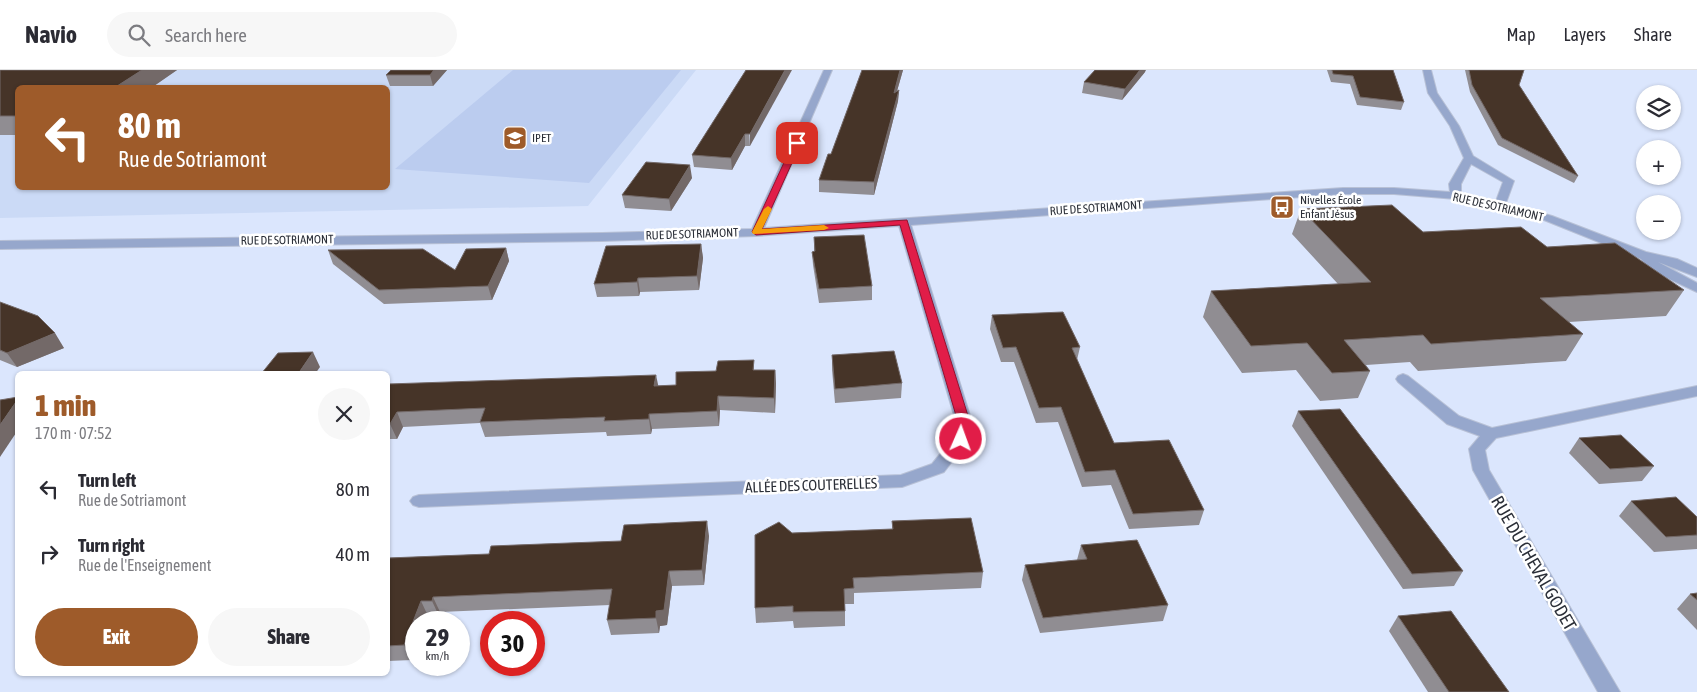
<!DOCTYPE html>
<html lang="en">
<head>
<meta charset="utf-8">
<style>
	body { margin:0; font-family:"Asap Condensed",sans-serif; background:#f7f7f7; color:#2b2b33; height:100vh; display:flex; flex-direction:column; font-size:19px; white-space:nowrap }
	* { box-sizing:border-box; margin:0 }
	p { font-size:16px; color:#7c7c81 }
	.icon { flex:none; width:28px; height:28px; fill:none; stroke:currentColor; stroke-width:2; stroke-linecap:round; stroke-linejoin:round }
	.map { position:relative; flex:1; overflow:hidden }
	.details { position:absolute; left:15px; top:301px; width:375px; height:305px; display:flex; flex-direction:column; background:#fff; border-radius:8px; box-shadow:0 1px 4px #0004 }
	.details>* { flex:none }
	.hud { position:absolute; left:15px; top:15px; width:375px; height:105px; border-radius:8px; box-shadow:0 1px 4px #0004; background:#9e5b2a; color:#fff; overflow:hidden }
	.tools { position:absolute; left:1636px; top:15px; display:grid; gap:10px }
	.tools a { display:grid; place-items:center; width:45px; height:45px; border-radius:50%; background:#fff; box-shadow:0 1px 4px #0004; font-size:25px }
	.speed { position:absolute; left:405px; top:541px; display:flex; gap:10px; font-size:25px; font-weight:700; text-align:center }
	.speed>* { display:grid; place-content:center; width:65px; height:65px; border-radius:50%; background:#fff; box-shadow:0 1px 4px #0004; line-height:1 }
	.speed small { font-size:12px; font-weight:400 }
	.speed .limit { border:8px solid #d22; background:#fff; color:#111 }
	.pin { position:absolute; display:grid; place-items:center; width:42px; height:42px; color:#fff; margin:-21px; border-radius:10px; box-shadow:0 2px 8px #0006 }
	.me { position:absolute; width:55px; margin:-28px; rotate:2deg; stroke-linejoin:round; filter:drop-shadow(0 0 4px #0008) }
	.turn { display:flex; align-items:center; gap:18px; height:105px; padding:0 20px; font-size:22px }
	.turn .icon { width:65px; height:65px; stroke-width:2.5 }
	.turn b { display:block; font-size:35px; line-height:42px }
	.round { display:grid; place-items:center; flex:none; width:52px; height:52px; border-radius:26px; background:#f7f7f7 }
	.summary { display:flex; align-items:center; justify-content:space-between; height:85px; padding:0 20px }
	h1 { font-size:30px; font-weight:800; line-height:38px; color:#9e5b2a }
	.primary-button { display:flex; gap:10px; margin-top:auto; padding:10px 20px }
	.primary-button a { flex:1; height:58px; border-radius:30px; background:#9e5b2a; color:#fff; font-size:20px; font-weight:800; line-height:58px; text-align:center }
	.primary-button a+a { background:#f7f7f7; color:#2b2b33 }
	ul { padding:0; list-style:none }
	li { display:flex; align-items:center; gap:15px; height:65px; padding:0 20px }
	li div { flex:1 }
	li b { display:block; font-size:19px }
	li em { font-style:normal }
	header { display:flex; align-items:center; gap:30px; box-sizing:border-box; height:70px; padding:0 25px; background:#fff; border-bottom:1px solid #e1e1e2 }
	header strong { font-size:24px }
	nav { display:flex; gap:28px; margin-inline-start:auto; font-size:18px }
	.search { width:350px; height:45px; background:#f7f7f7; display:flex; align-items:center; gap:12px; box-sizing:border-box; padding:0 18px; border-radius:28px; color:#7c7c81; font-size:19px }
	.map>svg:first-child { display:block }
	.built { fill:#cbdaf6; fill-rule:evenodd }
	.green { fill:#bbccef }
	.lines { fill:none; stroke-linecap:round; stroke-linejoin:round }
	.street-casing { stroke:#b8c1d6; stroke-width:2 }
	.street { fill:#96a7cc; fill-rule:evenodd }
	.wall { fill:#908d92 }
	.shaded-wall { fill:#736968 }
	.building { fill:#463428; stroke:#736968 }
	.route { fill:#e11d48; stroke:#92132f }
	.slow { fill:#f59e0b }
	.labels { text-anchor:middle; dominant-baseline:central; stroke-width:5; stroke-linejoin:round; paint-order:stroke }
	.far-poi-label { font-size:12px; fill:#2b2f38; stroke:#fff; text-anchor:start }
	.far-street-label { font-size:12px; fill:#2b2f38; stroke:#fff }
	.street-label { font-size:15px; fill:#2b2f38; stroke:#fff }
	.near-street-label { font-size:18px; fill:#2b2f38; stroke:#fff }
</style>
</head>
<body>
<header>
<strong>Navio</strong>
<div class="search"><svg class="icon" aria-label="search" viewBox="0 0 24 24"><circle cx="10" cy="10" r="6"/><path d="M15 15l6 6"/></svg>Search here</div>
<nav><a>Map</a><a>Layers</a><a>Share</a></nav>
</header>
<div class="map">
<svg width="1697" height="622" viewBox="0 0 1697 622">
	<rect width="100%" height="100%" fill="#dbe6fd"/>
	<path class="built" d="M 0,0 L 696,0 L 588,136 L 0,148 ZM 18,18 L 388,18 L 388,118 L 18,118 Z"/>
	<polygon class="green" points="513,0 681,0 589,113 395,99"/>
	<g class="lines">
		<g class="street-casing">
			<g id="street">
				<path d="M 824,0 L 832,0 L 764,158 L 1343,118 L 1394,118 L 1450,122 L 1449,114 L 1464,88 L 1450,56 L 1428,23 L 1423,0 L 1431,0 L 1437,23 L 1459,56 L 1473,86 L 1514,111 L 1506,133 L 1552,146 L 1646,182 L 1677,189 L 1697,198 L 1697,207 L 1658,192 L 1697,213 L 1697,222 L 1652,201 L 1641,189 L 1544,150 L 1499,138 L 1456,129 L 1394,124 L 1343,124 L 911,155 L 971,349 L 969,369 L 944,402 L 902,417 L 419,437 L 413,435 L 410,431 L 413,427 L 419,425 L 901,405 L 932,394 L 953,368 L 955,349 L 899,156 L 756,166 L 602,171 L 0,179 L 0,171 L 602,163 L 752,159 ZM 1471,94 L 1503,112 L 1496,131 L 1461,124 L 1461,114 Z"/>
				<polygon points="1403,304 1408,306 1459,346 1492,358 1697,316 1697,326 1496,368 1485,380 1489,400 1620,622 1598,622 1473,400 1469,379 1480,366 1447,354 1398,312 1396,309 1398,306"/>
			</g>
		</g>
		<use href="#street" class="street"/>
	</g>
	<g class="wall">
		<polygon points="0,0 177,0 151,18 18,18 18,65 0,65"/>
		<polygon points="447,0 433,16 390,16 386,5"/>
		<polygon points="746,0 750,76 745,76 732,100 694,97 692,85"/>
		<polygon points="862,0 903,0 897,21 899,20 898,31 874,125 819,122 819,110 831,84"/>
		<polygon points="1327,0 1393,0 1404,32 1401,40 1357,35 1350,14 1331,12"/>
		<polygon points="1465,0 1524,0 1519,15 1578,106 1574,113 1498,75 1470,22"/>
		<polygon points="1145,2 1122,30 1082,23 1084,12"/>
		<polygon points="692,108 671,141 625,138 622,125"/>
		<polygon points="1301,139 1423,162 1547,177 1684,220 1666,246 1569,252 1583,264 1566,291 1418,301 1410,292 1366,295 1370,301 1358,328 1320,331 1296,300 1242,303 1203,247 1211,221 1338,214 1292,164"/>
		<polygon points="814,167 872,216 872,230 819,233 813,195 812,182 814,181"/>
		<polygon points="701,174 703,188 699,220 640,222 639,226 597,227 594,214"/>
		<polygon points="506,178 509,191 492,230 384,234 333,194 328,180 455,200"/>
		<polygon points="0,232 64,278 17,297 0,290"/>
		<polygon points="992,245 1080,277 1077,290 1114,373 1204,440 1199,455 1129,459 1111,415 1082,417 1058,352 1036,353 1014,292 1001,292 990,259"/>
		<polygon points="832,285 902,313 901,328 835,333 832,300"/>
		<polygon points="754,290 754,300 775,300 776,314 775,343 720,340 719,356 652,359 651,364 607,366 606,362 485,367 480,353 403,357 397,369 388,369 388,314 658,316 676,315 716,301"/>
		<polygon points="1298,341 1463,501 1454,516 1403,519 1292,356"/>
		<polygon points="1579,368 1654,396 1642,411 1599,414 1569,383"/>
		<polygon points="1631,431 1697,447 1697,479 1654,482 1619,446"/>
		<polygon points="892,451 983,502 981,518 854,523 854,534 845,534 845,556 794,558 793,551 756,553 755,538 792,463 892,459"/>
		<polygon points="709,466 704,515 672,516 667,555 660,556 659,563 611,565 607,550 610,535 440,542 439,546 428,546 416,552 416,578 412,590 388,591 388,488 489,484"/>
		<polygon points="1081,475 1168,535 1163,551 1040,563 1022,510 1025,495 1077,490"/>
		<polygon points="1697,523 1697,560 1677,539 1690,524"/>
		<polygon points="1398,546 1509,622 1428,622 1389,561"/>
	</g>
	<g class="shaded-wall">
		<polygon points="142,0 177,0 151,18 114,18"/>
		<polygon points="434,0 447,0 433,16 430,5"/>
		<polygon points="785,0 792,0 750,76 750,64"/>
		<polygon points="900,0 903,0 893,35 894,23"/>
		<polygon points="1140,0 1146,0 1145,2 1122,30 1125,19"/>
		<polygon points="899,20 898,31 874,125 874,112"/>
		<polygon points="745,64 745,76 732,100 731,88"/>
		<polygon points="690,95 692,108 671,141 669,129"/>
		<polygon points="701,174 703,188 699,220 697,206"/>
		<polygon points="506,178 509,191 492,230 488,216"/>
		<polygon points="638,208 640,222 639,226 637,212"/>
		<polygon points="55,263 64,278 17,297 7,283"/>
		<polygon points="313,282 320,297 315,304 298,304"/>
		<polygon points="775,300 776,314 775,343 774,328"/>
		<polygon points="656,305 659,319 654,316"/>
		<polygon points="718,326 720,340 719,356 717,341"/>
		<polygon points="18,329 18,360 0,387 0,355"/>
		<polygon points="397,342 403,357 397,369 390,354"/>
		<polygon points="649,344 652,359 651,364 649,349"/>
		<polygon points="707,451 709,466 704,515 702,500"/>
		<polygon points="669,501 672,516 667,555 660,556 659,563 656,548 656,541"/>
		<polygon points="433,527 440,542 439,546 432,531"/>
		<polygon points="421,531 428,546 426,552 416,552 416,578 412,590 404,575"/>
	</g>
	<g class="building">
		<polygon points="0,0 142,0 114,18 18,18 18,46 0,46"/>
		<polygon points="391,0 434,0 430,5 386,5"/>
		<polygon points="746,0 785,0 750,64 745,64 731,88 692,85"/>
		<polygon points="862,0 900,0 894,23 899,20 874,112 819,110 828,84 831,84"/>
		<polygon points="1095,0 1140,0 1125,19 1084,12"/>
		<polygon points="1332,0 1393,0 1404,32 1360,27 1353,6 1333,4"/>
		<polygon points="1469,0 1524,0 1519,15 1578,106 1502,68 1472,15"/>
		<polygon points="646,92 690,95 669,129 622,125"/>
		<polygon points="1392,135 1423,162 1521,157 1547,177 1615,173 1684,220 1540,228 1583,264 1431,274 1423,265 1344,270 1370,301 1332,303 1307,273 1251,276 1211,221 1371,212 1301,139"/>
		<polygon points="864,165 872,216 819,219 812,182 815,181 814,167"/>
		<polygon points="701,174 697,206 638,208 637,212 594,214 606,176"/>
		<polygon points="506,178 488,216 379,220 328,180 423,179 455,200 466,179"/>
		<polygon points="0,232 38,246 55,263 7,283 0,280"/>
		<polygon points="1063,242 1080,277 1072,278 1114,373 1169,370 1204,440 1133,444 1115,400 1085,402 1061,337 1039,338 1016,277 1003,278 992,245"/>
		<polygon points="894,281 902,313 835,319 832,285"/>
		<polygon points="313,282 298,304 261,304 278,283"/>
		<polygon points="754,290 753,300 775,300 774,328 718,326 717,341 649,344 649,349 604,351 605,347 480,352 485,338 397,342 390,354 388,354 388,314 656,305 654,316 676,315 676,302 716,301 718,291"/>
		<polygon points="18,327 18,329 0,355 0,330"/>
		<polygon points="1340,339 1463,501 1412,504 1298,341"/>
		<polygon points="1621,365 1654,396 1610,399 1579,368"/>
		<polygon points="1676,427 1697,447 1697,465 1666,467 1631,431"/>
		<polygon points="971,448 983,502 853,508 854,518 844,519 845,541 793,542 793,536 755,538 755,465 779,452 792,463 893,459 892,451"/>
		<polygon points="707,451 702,500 669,501 664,540 656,541 656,548 607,550 612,519 433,527 432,531 421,531 404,575 388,576 388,488 489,484 491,476 621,471 624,455"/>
		<polygon points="1137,470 1168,535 1043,548 1025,495 1087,489 1081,475"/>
		<polygon points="1697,523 1697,530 1690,524"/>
		<polygon points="1451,541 1509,622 1449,622 1398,546"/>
	</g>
	<polygon class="route" points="797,70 801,73 762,159 907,150 969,349 965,372 961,373 955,369 957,349 900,155 756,165 752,162 793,73"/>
	<polygon class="slow" points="768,136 772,139 762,159 824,155 829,158 824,160 753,164 752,162 764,139"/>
	<defs>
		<g id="school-square" transform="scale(1.25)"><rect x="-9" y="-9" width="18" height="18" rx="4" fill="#9e5b2a" stroke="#fff"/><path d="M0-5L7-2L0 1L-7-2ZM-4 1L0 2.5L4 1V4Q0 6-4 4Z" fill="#fff"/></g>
		<g id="bus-square" transform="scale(1.25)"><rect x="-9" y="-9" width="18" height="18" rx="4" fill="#9e5b2a" stroke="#fff"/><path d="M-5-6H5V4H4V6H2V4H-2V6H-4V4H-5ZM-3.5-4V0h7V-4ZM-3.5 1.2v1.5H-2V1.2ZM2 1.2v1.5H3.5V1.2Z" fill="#fff"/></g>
	</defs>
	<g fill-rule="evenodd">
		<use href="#school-square" x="515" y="68"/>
		<use href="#bus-square" x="1282" y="137"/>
	</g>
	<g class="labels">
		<g class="far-poi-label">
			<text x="532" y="68">IPET</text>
			<text x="1300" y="130">Nivelles École<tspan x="1300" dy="14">Enfant Jésus</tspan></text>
		</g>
		<g class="far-street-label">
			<text transform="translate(1498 137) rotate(13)">RUE DE SOTRIAMONT</text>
			<text transform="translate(1096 138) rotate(-4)">RUE DE SOTRIAMONT</text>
			<text transform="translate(692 164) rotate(-2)">RUE DE SOTRIAMONT</text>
			<text transform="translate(287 170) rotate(-1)">RUE DE SOTRIAMONT</text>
		</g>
		<g class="street-label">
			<text transform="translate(811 415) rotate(-2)">ALLÉE DES COUTERELLES</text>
		</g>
		<g class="near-street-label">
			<text transform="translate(1534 493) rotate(60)">RUE DU CHEVAL GODET</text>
		</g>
	</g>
</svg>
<div class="tools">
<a><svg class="icon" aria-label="layers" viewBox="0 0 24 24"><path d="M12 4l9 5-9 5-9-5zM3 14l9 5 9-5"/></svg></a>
<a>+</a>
<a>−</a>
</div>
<div class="speed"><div>29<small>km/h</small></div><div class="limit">30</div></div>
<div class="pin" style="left:797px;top:73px;background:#d93025"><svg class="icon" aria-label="arrive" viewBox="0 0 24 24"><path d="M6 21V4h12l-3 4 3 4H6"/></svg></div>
<svg class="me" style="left:961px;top:369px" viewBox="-20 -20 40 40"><circle r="17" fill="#e11d48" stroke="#fff" stroke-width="3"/><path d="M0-11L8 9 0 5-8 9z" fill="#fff"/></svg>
<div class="hud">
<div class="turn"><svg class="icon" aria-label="left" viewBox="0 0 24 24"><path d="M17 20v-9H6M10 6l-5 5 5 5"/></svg><div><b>80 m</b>Rue de Sotriamont</div></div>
</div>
<section class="details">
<div class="summary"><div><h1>1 min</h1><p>170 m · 07:52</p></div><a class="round"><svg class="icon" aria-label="close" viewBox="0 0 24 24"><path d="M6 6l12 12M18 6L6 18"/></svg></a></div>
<ul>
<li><svg class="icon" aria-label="left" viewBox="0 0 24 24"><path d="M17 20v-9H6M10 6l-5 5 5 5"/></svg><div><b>Turn left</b><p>Rue de Sotriamont</p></div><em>80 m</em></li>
<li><svg class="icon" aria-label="right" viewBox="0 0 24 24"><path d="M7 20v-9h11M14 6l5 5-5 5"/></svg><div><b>Turn right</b><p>Rue de l'Enseignement</p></div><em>40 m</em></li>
</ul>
<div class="primary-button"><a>Exit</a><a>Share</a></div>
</section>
</div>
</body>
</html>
